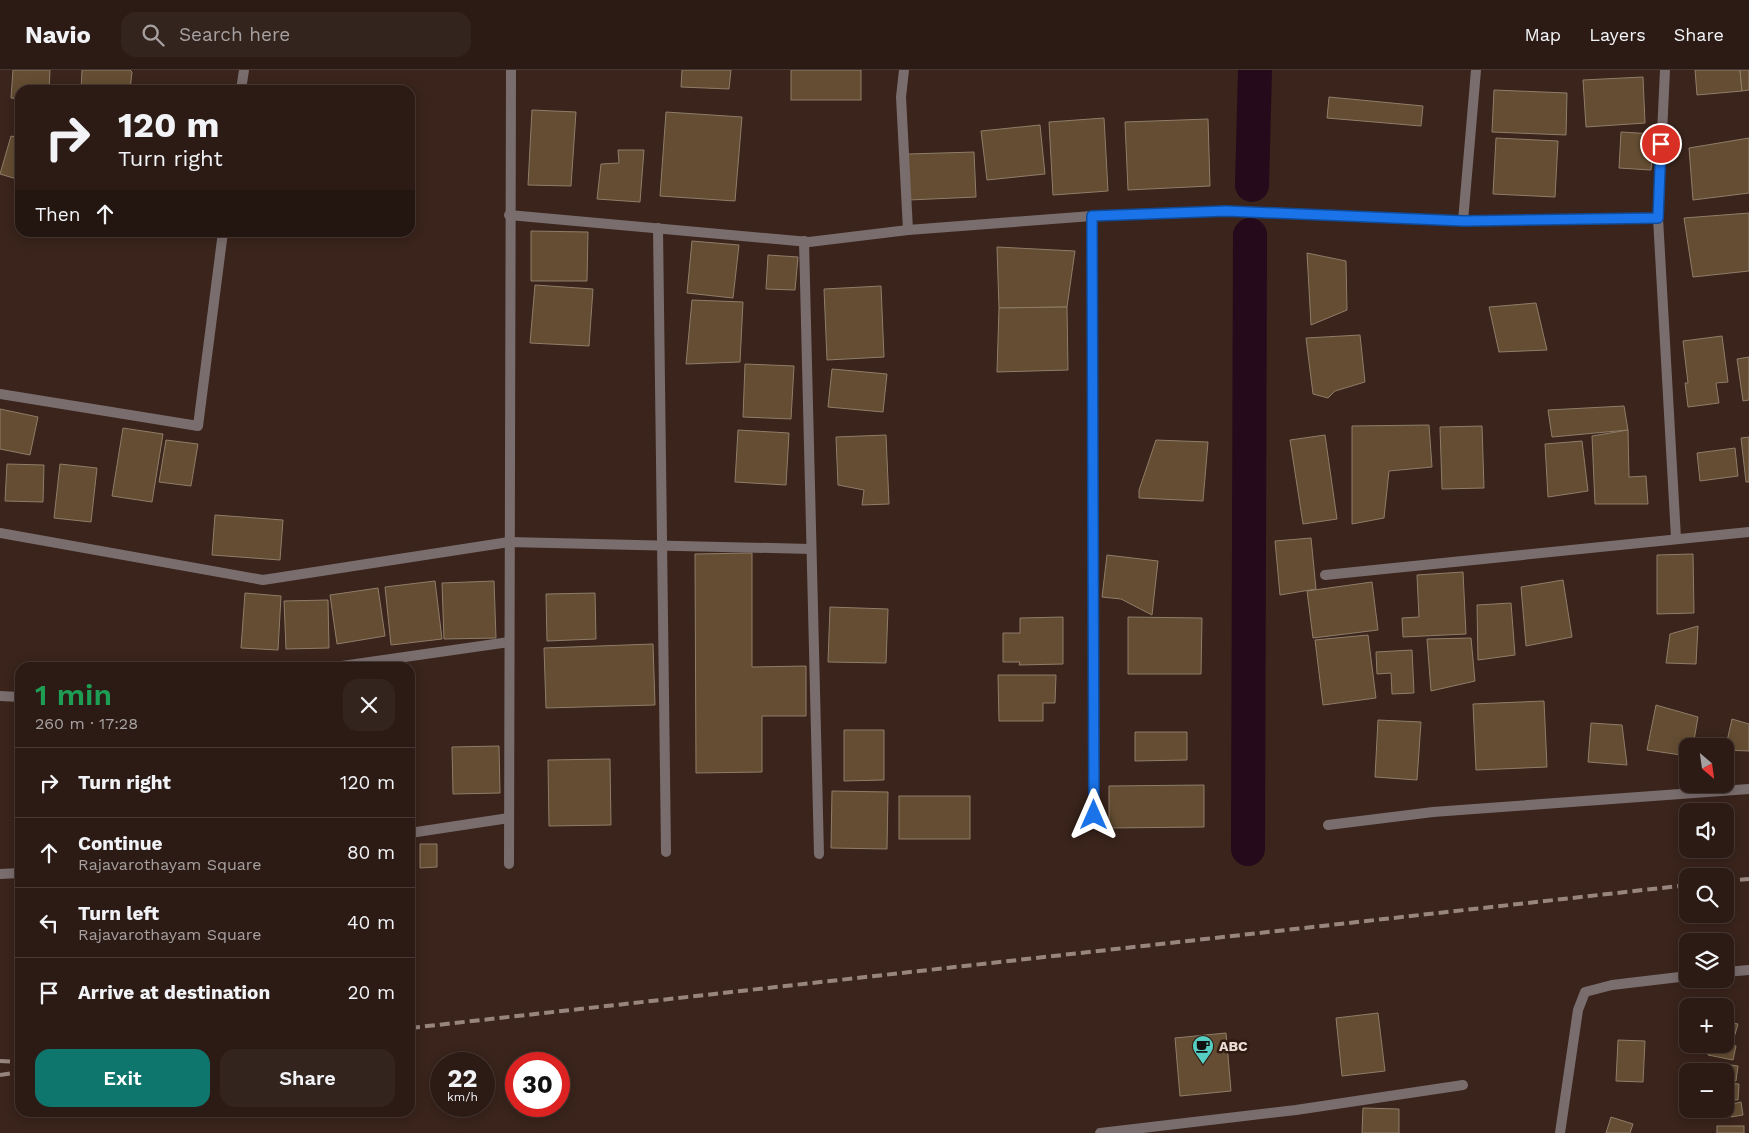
<!DOCTYPE html>
<html lang="en">
<head>
<meta charset="utf-8">
<style>
	body { margin:0; font-family:"Work Sans",sans-serif; background:#34241e; color:#f1f3f6; height:100vh; display:flex; flex-direction:column; font-size:19px; white-space:nowrap }
	* { box-sizing:border-box; margin:0 }
	p { font-size:16px; color:#a6a1a0 }
	.icon { flex:none; width:28px; height:28px; fill:none; stroke:currentColor; stroke-width:2; stroke-linecap:round; stroke-linejoin:round }
	.map { position:relative; flex:1; overflow:hidden }
	.drawer { position:absolute; left:15px; top:592px; width:400px; height:455px; display:flex; flex-direction:column; background:#2c1b15; border-radius:15px; box-shadow:0 2px 12px #0003,0 0 0 1px #483934 }
	.drawer>* { flex:none }
	.top-card { position:absolute; left:15px; top:15px; width:400px; height:152px; border-radius:15px; box-shadow:0 2px 12px #0003,0 0 0 1px #483934; background:#2c1b15; color:#f1f3f6; overflow:hidden }
	.needle { width:32px; rotate:151deg }
	.controls { position:absolute; left:1679px; top:668px; display:grid; gap:10px }
	.controls a { display:grid; place-items:center; width:55px; height:55px; border-radius:10px; background:#2c1b15; box-shadow:0 2px 12px #0003,0 0 0 1px #483934; font-size:25px }
	.speed { position:absolute; left:430px; top:982px; display:flex; gap:10px; font-size:25px; font-weight:700; text-align:center }
	.speed>* { display:grid; place-content:center; width:65px; height:65px; border-radius:50%; background:#2c1b15; box-shadow:0 2px 12px #0003,0 0 0 1px #483934; line-height:1 }
	.speed small { font-size:12px; font-weight:400 }
	.speed .limit { border:8px solid #d22; background:#fff; color:#111 }
	.pin { position:absolute; display:grid; place-items:center; width:42px; height:42px; color:#fff; margin:-21px; border:2px solid #fff; border-radius:50%; box-shadow:0 1px 5px #0007 }
	.me { position:absolute; width:55px; margin:-28px; rotate:0deg; stroke-linejoin:round; filter:drop-shadow(0 0 4px #0008) }
	.turn { display:flex; align-items:center; gap:18px; height:105px; padding:0 20px; font-size:22px }
	.turn .icon { width:65px; height:65px; stroke-width:2.5 }
	.turn b { display:block; font-size:35px; line-height:42px }
	.then { display:flex; align-items:center; height:48px; padding:0 20px; background:#0003; gap:10px; font-size:19px }
	.round { display:grid; place-items:center; flex:none; width:52px; height:52px; border-radius:15px; background:#34241e }
	.headline { display:flex; align-items:center; justify-content:space-between; height:85px; padding:0 20px }
	h1 { font-size:30px; font-weight:600; line-height:38px; color:#1e9e55 }
	.primary-button { display:flex; gap:10px; margin-top:auto; padding:10px 20px }
	.primary-button a { flex:1; height:58px; border-radius:15px; background:#0f766e; color:#fff; font-size:20px; font-weight:600; line-height:58px; text-align:center }
	.primary-button a+a { background:#34241e; color:#f1f3f6 }
	ul { padding:0; list-style:none }
	li { display:flex; align-items:center; gap:15px; height:70px; padding:0 20px; border-top:1px solid #483934 }
	li div { flex:1 }
	li b { display:block; font-size:19px }
	li em { font-style:normal }
	header { display:flex; align-items:center; gap:30px; box-sizing:border-box; height:70px; padding:0 25px; background:#2c1b15; border-bottom:1px solid #483934 }
	header strong { font-size:24px }
	nav { display:flex; gap:28px; margin-inline-start:auto; font-size:18px }
	.search { width:350px; height:45px; background:#34241e; display:flex; align-items:center; gap:12px; box-sizing:border-box; padding:0 18px; border-radius:15px; color:#a6a1a0; font-size:19px }
	.map>svg:first-child { display:block }
	.lines { fill:none; stroke-linecap:round; stroke-linejoin:round }
	.canal { stroke:#240a1a; stroke-width:34 }
	.building { fill:#644d32; stroke:#8f7d69 }
	.street { stroke:#7a6d6e; stroke-width:10 }
	.rail { stroke:#97857e; stroke-width:4; stroke-dasharray:10 5; stroke-linecap:butt }
	.route-casing { stroke:#114b97; stroke-width:12 }
	.route { stroke:#1a73e8; stroke-width:9 }
	.labels { text-anchor:middle; dominant-baseline:central; stroke-width:5; stroke-linejoin:round; paint-order:stroke }
	.poi-label { font-size:14px; font-weight:bold; fill:#ebdcd6; stroke:#301b12; text-anchor:start }
</style>
</head>
<body>
<header>
<strong>Navio</strong>
<div class="search"><svg class="icon" aria-label="search" viewBox="0 0 24 24"><circle cx="10" cy="10" r="6"/><path d="M15 15l6 6"/></svg>Search here</div>
<nav><a>Map</a><a>Layers</a><a>Share</a></nav>
</header>
<div class="map">
<svg width="1749" height="1063" viewBox="0 0 1749 1063">
	<rect width="100%" height="100%" fill="#3a241c"/>
	<g class="lines">
		<g class="canal">
			<polyline points="1252,115 1255,0"/>
			<polyline points="1248,779 1250,165"/>
		</g>
	</g>
	<g class="building">
		<polygon points="13,0 50,0 49,20 20,20 20,29 11,28"/>
		<polygon points="82,0 130,0 132,2 130,20 81,20"/>
		<polygon points="682,0 731,0 729,19 681,17"/>
		<rect x="791" y="0" width="70" height="30"/>
		<polygon points="1695,0 1740,0 1742,21 1697,25"/>
		<polygon points="1740,0 1749,0 1749,20 1742,21"/>
		<polygon points="1643,7 1645,53 1586,57 1583,10"/>
		<polygon points="1494,20 1567,23 1566,65 1492,62"/>
		<polygon points="1329,27 1423,36 1421,56 1327,48"/>
		<polygon points="532,40 576,42 571,116 528,115"/>
		<polygon points="666,42 742,47 735,131 660,126"/>
		<polygon points="1104,48 1108,121 1053,125 1049,52"/>
		<polygon points="1208,49 1210,116 1128,120 1125,52"/>
		<polygon points="1040,55 1045,104 987,110 981,61"/>
		<polygon points="1621,62 1654,64 1651,100 1619,98"/>
		<polygon points="11,66 20,68 20,110 0,104"/>
		<polygon points="1496,68 1558,71 1555,127 1493,124"/>
		<polygon points="1749,68 1749,123 1693,130 1689,78"/>
		<polygon points="618,80 644,80 640,132 597,129 601,94 619,93"/>
		<polygon points="974,82 976,127 909,130 908,84"/>
		<polygon points="1749,143 1749,201 1693,207 1684,148"/>
		<polygon points="531,161 588,162 587,211 531,211"/>
		<polygon points="692,171 739,175 733,228 687,223"/>
		<polygon points="997,177 1075,181 1067,237 999,238"/>
		<polygon points="1307,183 1346,191 1347,240 1311,255"/>
		<polygon points="768,185 798,187 795,220 766,219"/>
		<polygon points="535,215 593,219 589,276 530,273"/>
		<polygon points="881,216 884,287 827,290 824,219"/>
		<polygon points="692,230 743,232 740,292 686,294"/>
		<polygon points="1536,233 1547,280 1499,282 1489,237"/>
		<polygon points="1067,237 1068,300 997,302 999,238"/>
		<polygon points="1360,265 1365,312 1335,321 1328,328 1313,324 1306,268"/>
		<polygon points="1722,266 1728,312 1716,313 1719,333 1688,337 1685,313 1688,313 1683,271"/>
		<polygon points="1749,287 1749,330 1743,331 1737,289"/>
		<polygon points="745,294 794,296 791,349 743,347"/>
		<polygon points="832,299 887,304 883,342 828,337"/>
		<polygon points="1624,336 1628,360 1552,367 1548,340"/>
		<polygon points="0,339 38,347 30,385 0,379"/>
		<polygon points="1429,355 1432,397 1389,401 1384,448 1352,454 1352,356"/>
		<polygon points="1482,356 1484,418 1442,419 1440,357"/>
		<polygon points="123,358 163,364 152,432 112,426"/>
		<polygon points="738,360 789,363 786,415 735,412"/>
		<polygon points="1628,360 1629,407 1646,406 1648,434 1595,434 1592,366"/>
		<polygon points="886,365 889,434 862,435 864,420 838,415 836,367"/>
		<polygon points="1325,365 1337,449 1303,454 1290,370"/>
		<polygon points="1749,367 1749,412 1746,412 1741,368"/>
		<polygon points="166,370 198,374 191,416 159,412"/>
		<polygon points="1156,370 1208,372 1203,431 1139,428 1139,420"/>
		<polygon points="1582,371 1588,421 1548,427 1545,374"/>
		<polygon points="1735,378 1738,406 1700,411 1697,383"/>
		<polygon points="7,394 44,395 43,432 5,431"/>
		<polygon points="60,394 97,398 91,452 54,448"/>
		<polygon points="215,445 283,450 280,490 212,485"/>
		<polygon points="1311,468 1316,519 1280,525 1275,471"/>
		<polygon points="752,483 752,597 806,596 806,646 762,646 762,702 696,703 695,484"/>
		<polygon points="1693,484 1694,543 1657,544 1657,485"/>
		<polygon points="1107,485 1158,491 1152,545 1121,529 1102,527"/>
		<polygon points="1463,502 1466,564 1403,567 1402,548 1419,547 1417,505"/>
		<polygon points="1563,510 1572,567 1526,576 1521,517"/>
		<polygon points="435,511 442,569 391,575 385,517"/>
		<polygon points="494,511 496,568 444,569 442,513"/>
		<polygon points="1372,512 1378,560 1313,568 1307,521"/>
		<polygon points="378,518 385,566 337,574 330,525"/>
		<polygon points="245,523 281,526 278,580 241,578"/>
		<polygon points="595,523 596,569 547,571 546,524"/>
		<polygon points="328,530 329,578 286,579 284,531"/>
		<polygon points="1511,533 1515,585 1478,590 1477,535"/>
		<polygon points="830,537 888,539 886,593 828,592"/>
		<polygon points="1063,547 1063,594 1019,595 1020,592 1003,592 1003,563 1020,563 1020,548"/>
		<polygon points="1128,547 1202,548 1201,604 1128,604"/>
		<polygon points="1698,556 1696,594 1666,593 1670,564"/>
		<polygon points="1368,565 1376,628 1323,635 1315,570"/>
		<polygon points="1471,568 1475,611 1431,621 1427,569"/>
		<polygon points="653,574 655,635 546,638 544,578"/>
		<polygon points="1412,580 1414,623 1392,624 1391,603 1377,604 1376,582"/>
		<polygon points="998,605 1056,605 1055,633 1043,633 1043,651 999,651"/>
		<polygon points="1544,631 1547,697 1476,700 1473,634"/>
		<polygon points="1656,635 1698,647 1693,676 1688,676 1688,686 1647,680"/>
		<polygon points="1732,649 1749,654 1749,681 1725,680"/>
		<polygon points="1378,650 1421,652 1417,710 1375,707"/>
		<polygon points="1591,653 1622,655 1627,695 1588,692"/>
		<polygon points="844,660 884,660 884,710 844,711"/>
		<polygon points="1135,662 1187,662 1187,690 1135,691"/>
		<polygon points="499,676 500,723 453,724 452,677"/>
		<polygon points="610,689 611,755 549,756 548,690"/>
		<polygon points="1204,715 1204,757 1109,758 1109,716"/>
		<polygon points="832,721 888,722 887,779 831,778"/>
		<rect x="899" y="726" width="71" height="43"/>
		<polygon points="420,774 437,774 437,797 420,798"/>
		<polygon points="1378,943 1385,1001 1342,1006 1336,948"/>
		<polygon points="1725,951 1738,954 1733,971 1725,969"/>
		<polygon points="1226,963 1231,1021 1180,1026 1175,968"/>
		<polygon points="1618,970 1645,971 1643,1012 1616,1011"/>
		<polygon points="1711,974 1736,976 1733,990 1708,985"/>
		<polygon points="1724,994 1738,996 1736,1011 1725,1009"/>
		<polygon points="1726,1013 1739,1014 1738,1030 1725,1029"/>
		<polygon points="1741,1032 1743,1045 1731,1047 1728,1035"/>
		<polygon points="1363,1038 1399,1039 1399,1063 1362,1063"/>
		<polygon points="1611,1047 1633,1054 1630,1063 1606,1063"/>
		<rect x="1717" y="1056" width="27" height="7"/>
	</g>
	<g class="lines">
		<g class="street">
			<polyline points="904,0 901,27 908,160"/>
			<polyline points="1476,0 1463,151 1658,148 1665,0"/>
			<polyline points="241,20 244,0"/>
			<polyline points="509,145 809,172 908,160 1092,146 1226,141 1463,151"/>
			<polyline points="1092,146 1094,745"/>
			<polyline points="1658,148 1676,468"/>
			<polyline points="658,158 666,782"/>
			<polyline points="804,171 819,784"/>
			<polyline points="0,324 198,356 223,162"/>
			<polyline points="0,463 263,510 509,472 811,479"/>
			<polyline points="1325,505 1749,462"/>
			<polyline points="328,598 509,572"/>
			<polyline points="0,626 20,627"/>
			<polyline points="1328,755 1433,742 1749,719"/>
			<polyline points="410,763 509,748"/>
			<polyline points="509,794 511,0"/>
			<polyline points="0,804 20,803"/>
			<polyline points="1725,902 1749,900"/>
			<polyline points="1100,1063 1296,1040 1463,1015"/>
			<polyline points="1560,1063 1578,940 1585,922 1612,915 1688,906"/>
		</g>
		<g class="rail">
			<polyline points="1725,811 1749,809"/>
			<polyline points="410,958 1688,815"/>
			<polyline points="0,991 20,992"/>
			<polyline points="0,1005 20,1002"/>
		</g>
	</g>
	<g class="lines">
		<g class="route-casing">
			<polyline id="route" points="1094,745 1092,146 1226,141 1464,151 1658,148 1661,74"/>
		</g>
		<use href="#route" class="route"/>
	</g>
	<defs>
		<g id="cafe-pin" transform="scale(1.125)"><path d="M0 17L-7.5 6A9.5 9.5 0 1 1 7.5 6Z" fill="#57cec2" stroke="#301b12"/><path d="M-5.5-4.5H6V0H3Q3 3.5 0 3.5H-2.5Q-5.5 3.5-5.5 0ZM3-3.2v2h1.7v-2ZM-6 4.5H4V6H-6Z" fill="#111"/></g>
	</defs>
	<g fill-rule="evenodd">
		<use href="#cafe-pin" x="1203" y="976"/>
	</g>
	<g class="labels">
		<g class="poi-label">
			<text x="1219" y="976">ABC</text>
		</g>
	</g>
</svg>
<div class="controls">
<a><svg class="needle" viewBox="-14 -14 28 28"><path d="M0-13l5 13h-10z" fill="#e53935"/><path d="M0 13l5-13h-10z" fill="#a6a1a0"/></svg></a>
<a><svg class="icon" aria-label="sound" viewBox="0 0 24 24"><path d="M4 9h4l5-4v14l-5-4H4zM17 9q2 3 0 6"/></svg></a>
<a><svg class="icon" aria-label="search" viewBox="0 0 24 24"><circle cx="10" cy="10" r="6"/><path d="M15 15l6 6"/></svg></a>
<a><svg class="icon" aria-label="layers" viewBox="0 0 24 24"><path d="M12 4l9 5-9 5-9-5zM3 14l9 5 9-5"/></svg></a>
<a>+</a>
<a>−</a>
</div>
<div class="speed"><div>22<small>km/h</small></div><div class="limit">30</div></div>
<div class="pin" style="left:1661px;top:74px;background:#d93025"><svg class="icon" aria-label="arrive" viewBox="0 0 24 24"><path d="M6 21V4h12l-3 4 3 4H6"/></svg></div>
<svg class="me" style="left:1094px;top:745px" viewBox="-20 -20 40 40"><path d="M0-17L14 15 0 8-14 15z" fill="#1a73e8" stroke="#fff" stroke-width="4"/></svg>
<div class="top-card">
<div class="turn"><svg class="icon" aria-label="right" viewBox="0 0 24 24"><path d="M7 20v-9h11M14 6l5 5-5 5"/></svg><div><b>120 m</b>Turn right</div></div>
<div class="then">Then<svg class="icon" aria-label="ahead" viewBox="0 0 24 24"><path d="M12 20V5M6 11l6-6 6 6"/></svg></div>
</div>
<section class="drawer">
<div class="headline"><div><h1>1 min</h1><p>260 m · 17:28</p></div><a class="round"><svg class="icon" aria-label="close" viewBox="0 0 24 24"><path d="M6 6l12 12M18 6L6 18"/></svg></a></div>
<ul>
<li><svg class="icon" aria-label="right" viewBox="0 0 24 24"><path d="M7 20v-9h11M14 6l5 5-5 5"/></svg><div><b>Turn right</b></div><em>120 m</em></li>
<li><svg class="icon" aria-label="ahead" viewBox="0 0 24 24"><path d="M12 20V5M6 11l6-6 6 6"/></svg><div><b>Continue</b><p>Rajavarothayam Square</p></div><em>80 m</em></li>
<li><svg class="icon" aria-label="left" viewBox="0 0 24 24"><path d="M17 20v-9H6M10 6l-5 5 5 5"/></svg><div><b>Turn left</b><p>Rajavarothayam Square</p></div><em>40 m</em></li>
<li><svg class="icon" aria-label="arrive" viewBox="0 0 24 24"><path d="M6 21V4h12l-3 4 3 4H6"/></svg><div><b>Arrive at destination</b></div><em>20 m</em></li>
</ul>
<div class="primary-button"><a>Exit</a><a>Share</a></div>
</section>
</div>
</body>
</html>
